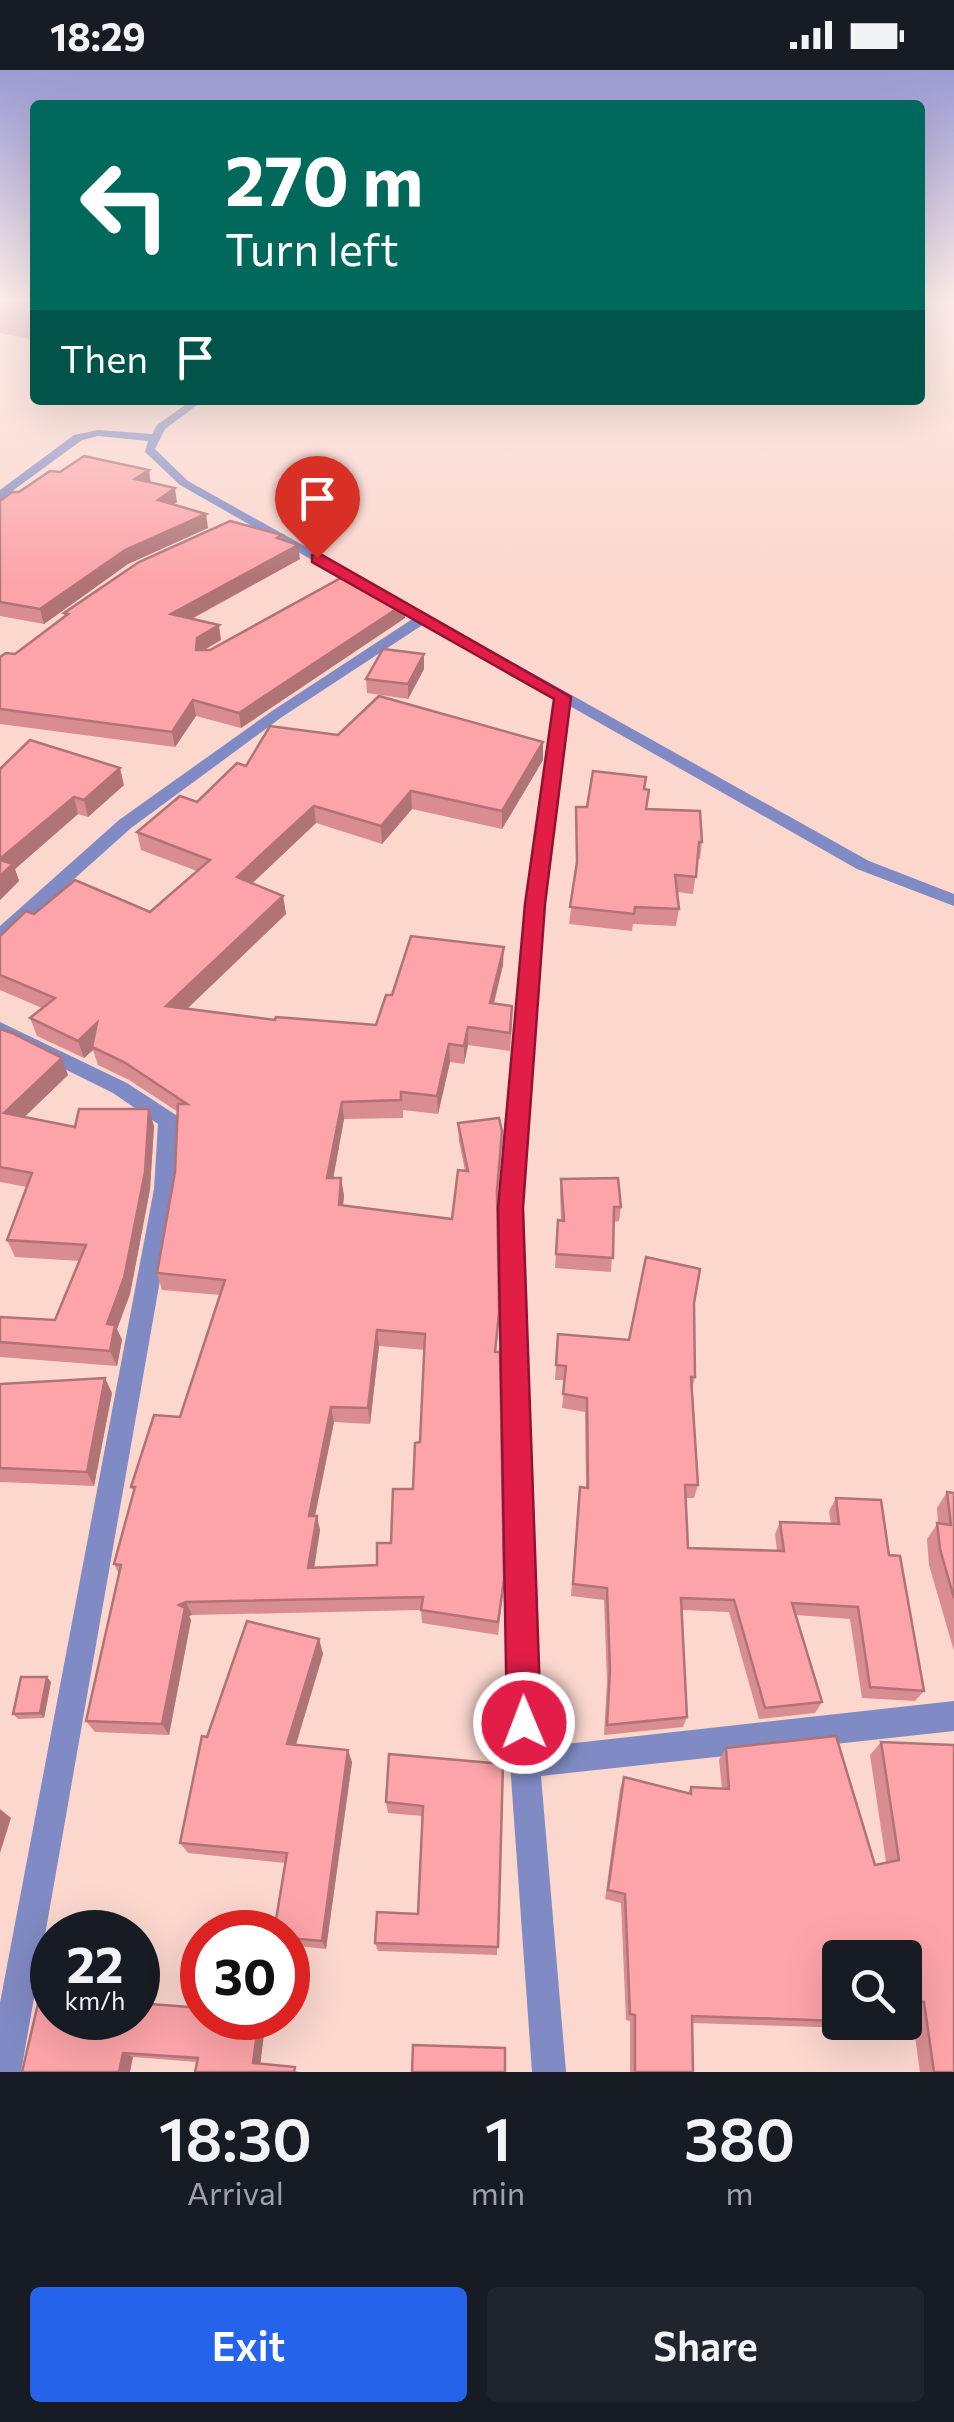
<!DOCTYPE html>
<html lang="en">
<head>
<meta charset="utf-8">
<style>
	body { margin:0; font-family:Commissioner,sans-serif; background:#20242c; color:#f1f3f6; height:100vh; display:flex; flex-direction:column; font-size:38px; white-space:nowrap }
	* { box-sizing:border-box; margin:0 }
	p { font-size:32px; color:#9ea1a6 }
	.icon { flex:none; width:55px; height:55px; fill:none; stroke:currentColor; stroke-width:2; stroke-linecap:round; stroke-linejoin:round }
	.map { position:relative; height:2002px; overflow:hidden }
	.panel { display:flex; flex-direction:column; background:#171b24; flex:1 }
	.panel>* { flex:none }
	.top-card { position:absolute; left:30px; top:30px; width:895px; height:305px; border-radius:10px; box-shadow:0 10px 40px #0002; background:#00695c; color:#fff; overflow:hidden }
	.fabs { position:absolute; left:822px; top:1870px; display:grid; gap:20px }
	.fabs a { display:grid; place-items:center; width:100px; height:100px; border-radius:10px; background:#171b24; box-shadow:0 10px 40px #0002; font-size:50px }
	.speed { position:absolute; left:30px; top:1840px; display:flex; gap:20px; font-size:50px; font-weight:700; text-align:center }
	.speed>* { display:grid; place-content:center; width:130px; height:130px; border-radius:50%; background:#171b24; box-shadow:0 10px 40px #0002; line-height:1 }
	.speed small { font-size:25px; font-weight:400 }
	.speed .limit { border:15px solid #d22; background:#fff; color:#111 }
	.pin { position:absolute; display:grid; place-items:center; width:85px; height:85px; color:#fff; margin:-102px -42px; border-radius:50% 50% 50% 0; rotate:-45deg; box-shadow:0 0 10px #0007 }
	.pin .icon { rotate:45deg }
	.me { position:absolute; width:110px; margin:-55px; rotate:359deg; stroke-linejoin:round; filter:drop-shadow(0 0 8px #0008) }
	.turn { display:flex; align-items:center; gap:35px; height:210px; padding:0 30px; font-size:45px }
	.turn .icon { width:130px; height:130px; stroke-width:2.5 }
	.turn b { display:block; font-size:70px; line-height:85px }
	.then { display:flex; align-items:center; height:95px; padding:0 30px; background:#0003; gap:20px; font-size:38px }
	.eta { display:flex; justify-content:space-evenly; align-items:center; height:170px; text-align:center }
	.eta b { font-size:60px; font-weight:600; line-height:70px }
	.cta { display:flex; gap:20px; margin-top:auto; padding:20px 30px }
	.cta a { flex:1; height:115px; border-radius:10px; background:#2563eb; color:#fff; font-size:40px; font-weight:600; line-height:115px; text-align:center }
	.cta a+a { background:#20242c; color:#f1f3f6 }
	.status { display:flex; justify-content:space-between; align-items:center; height:70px; padding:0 50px; background:#171b24; direction:ltr }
	.status svg { height:28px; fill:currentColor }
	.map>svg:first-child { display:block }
	.water { fill:#c773b4 }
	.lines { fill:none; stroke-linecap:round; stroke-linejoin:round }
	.minor { fill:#808ac4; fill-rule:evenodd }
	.wall { fill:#d98d91; fill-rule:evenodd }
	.shaded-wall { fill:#b07376 }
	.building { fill:#fca4a9; stroke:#b07376; stroke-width:2.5; fill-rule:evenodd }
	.route { fill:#e11d48; stroke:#92132f; stroke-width:2.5 }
</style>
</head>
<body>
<div class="status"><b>18:29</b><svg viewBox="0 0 49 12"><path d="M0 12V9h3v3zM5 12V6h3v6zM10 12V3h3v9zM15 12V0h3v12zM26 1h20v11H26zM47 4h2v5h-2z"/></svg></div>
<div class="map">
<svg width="954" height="2002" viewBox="0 0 954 2002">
	<rect width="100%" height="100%" fill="#fbd7ce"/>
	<polygon class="water" points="0,230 35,230 35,270 0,263"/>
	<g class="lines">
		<g class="minor">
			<polygon points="192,330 204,330 165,359 155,379 188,411 869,791 954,824 954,836 857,799 568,635 544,834 522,1138 539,1677 954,1631 954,1661 541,1706 566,2002 532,2002 510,1693 500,1138 526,834 555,628 424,554 282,647 131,758 6,870 0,872 0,856 119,750 272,641 414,548 180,415 145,382 148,371 98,366 82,370 0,430 0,420 74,365 98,360 152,364 157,355"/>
			<polygon points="0,952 127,1013 176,1045 179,1051 176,1119 21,2002 0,2002 0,1933 154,1119 158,1054 113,1023 0,967"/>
		</g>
	</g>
	<g class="wall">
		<polygon points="151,413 177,432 173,435 208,458 128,494 44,554 0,546 0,431 19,422"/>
		<polygon points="282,465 282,469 300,489 192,549 221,570 204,580 210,580 381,524 405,548 241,658 196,646 175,677 0,654 0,587 15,584 65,546 64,543"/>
		<polygon points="424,599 408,629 367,623 366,609"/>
		<path d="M 543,690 L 502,759 L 412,739 L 382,774 L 316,753 L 252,813 L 283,826 L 286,844 L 187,939 L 275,950 L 376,955 L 392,925 L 503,895 L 494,934 L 512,954 L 510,981 L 468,975 L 464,994 L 450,992 L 438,1044 L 403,1040 L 403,1048 L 344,1049 L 333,1108 L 341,1108 L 344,1126 L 343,1135 L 452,1149 L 465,1101 L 459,1071 L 458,1053 L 501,1078 L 497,1132 L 498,1259 L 496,1282 L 503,1524 L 498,1565 L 422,1553 L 421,1540 L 192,1545 L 189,1546 L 191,1550 L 169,1665 L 95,1662 L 86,1651 L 119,1504 L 114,1494 L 134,1422 L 131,1417 L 180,1347 L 220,1225 L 162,1220 L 157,1203 L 175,1102 L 178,1042 L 129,1010 L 98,995 L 93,980 L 84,988 L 37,966 L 30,948 L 42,938 L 0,920 L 0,866 L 34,844 L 150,842 L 197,801 L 141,780 L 137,762 L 197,732 L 246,696 ZM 379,1276 L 425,1280 L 420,1372 L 413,1419 L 391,1473 L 377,1495 L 314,1498 L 320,1460 L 315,1446 L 334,1352 L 370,1354 Z"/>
		<polygon points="0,699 124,715 88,747 78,744 15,799 19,811 0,830"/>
		<polygon points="644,719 647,739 702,772 700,789 698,789 693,824 677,822 679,839 676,856 633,854 632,861 569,854 576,801 576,737 587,737"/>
		<polygon points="0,959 68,1005 24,1047 75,1057 154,1056 150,1119 130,1224 117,1259 122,1270 117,1296 0,1287 0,1247 55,1250 80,1191 15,1187 7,1170 27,1117 0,1112"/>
		<polygon points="561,1109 621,1137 619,1151 614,1152 611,1202 555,1198 558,1150 561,1150 560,1124"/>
		<polygon points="694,1233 695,1307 692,1320 698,1415 694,1428 686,1428 688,1478 777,1481 775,1464 780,1452 831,1454 829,1441 836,1428 889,1485 924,1621 915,1631 862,1628 850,1549 796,1545 822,1632 815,1643 759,1649 729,1542 682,1540 687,1647 683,1657 604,1665 607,1611 604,1530 571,1526 578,1431 580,1417 586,1418 585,1342 562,1338 565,1310 555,1310 558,1264 629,1270"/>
		<polygon points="0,1314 112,1323 94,1416 0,1412"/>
		<polygon points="947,1422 954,1423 954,1581 929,1495 927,1469 938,1453 937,1438"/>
		<polygon points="319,1569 323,1584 296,1675 352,1692 326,1879 288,1875 285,1793 188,1783 180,1773 207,1667"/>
		<polygon points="51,1612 44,1648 18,1649 13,1644"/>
		<polygon points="881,1672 954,2002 920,2002 911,1938 905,1937 905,1888 840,1888 840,1952 858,1952 848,1958 692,1953 693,2002 630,2002 630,1951 626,1950 621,1833 605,1829 620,1719 624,1707 688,1723 691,1717 722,1719 719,1690 726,1678 875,1795 886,1792 870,1685"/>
		<polygon points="503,1694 497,1885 378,1881 375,1873 418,1844 422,1746 388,1743 386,1732"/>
		<polygon points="202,1948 266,1948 260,1993 300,2002 195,2002 197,1992 133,1987 22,2002"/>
	</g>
	<g class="shaded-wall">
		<polygon points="149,400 151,414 135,409"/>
		<polygon points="175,418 177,432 160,444 158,430"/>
		<polygon points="206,444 208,458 128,494 44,554 40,539 125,480"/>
		<polygon points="298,475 300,489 174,558 171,544"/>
		<polygon points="404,534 405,548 241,658 239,643"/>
		<polygon points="219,555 221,570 199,583 196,580 197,568"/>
		<polygon points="424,584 424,599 408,629 408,614"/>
		<polygon points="193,630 196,646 175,677 172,662"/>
		<polygon points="543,672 543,690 502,759 502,741"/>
		<polygon points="120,698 124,715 88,747 84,730"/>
		<polygon points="411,721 412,739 382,774 381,756"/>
		<polygon points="74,727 78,744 15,799 19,811 0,830 0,789"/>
		<polygon points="314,736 316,753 240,825 237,807"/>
		<polygon points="283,826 286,844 171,954 166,936"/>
		<polygon points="504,877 503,895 489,951 490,933"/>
		<polygon points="97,953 92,977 93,980 84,988 78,971"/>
		<polygon points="468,957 468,975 464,994 464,976"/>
		<polygon points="449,974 450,992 438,1044 437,1026"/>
		<polygon points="62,988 68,1005 11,1060 4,1043"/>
		<polygon points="342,1032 344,1049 330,1126 327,1108"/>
		<polygon points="149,1039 154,1056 150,1119 130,1224 117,1259 122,1270 117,1296 110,1281 107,1254"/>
		<polygon points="341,1108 344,1126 341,1152 339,1135"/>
		<polygon points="377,1260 379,1276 370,1354 368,1338"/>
		<polygon points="105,1308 112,1323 94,1416 87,1402"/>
		<polygon points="331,1337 334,1352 312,1460 309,1446"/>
		<polygon points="317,1446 320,1460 312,1511 308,1498"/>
		<polygon points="186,1532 192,1545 189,1546 191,1550 169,1665 162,1654 179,1535"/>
		<polygon points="319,1569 323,1584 292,1687 287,1674"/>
		<polygon points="47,1607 51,1612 44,1648 40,1643"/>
		<polygon points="348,1680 352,1692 326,1879 322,1871"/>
		<polygon points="0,1739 11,1748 0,1783"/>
		<polygon points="259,1948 266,1948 260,1997 253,1993"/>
		<polygon points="123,1983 133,1987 130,2002 119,2002"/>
	</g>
	<g class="building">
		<polygon points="84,386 149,400 135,409 175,418 158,430 206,444 125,480 40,539 0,532 0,431 12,422 19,422 50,401 60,402"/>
		<polygon points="230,451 282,465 277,468 298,475 171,544 219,555 197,568 196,580 210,580 350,503 381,519 376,523 404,534 239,643 193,630 172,662 0,639 0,587 6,583 15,584 68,544 64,543 139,492"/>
		<polygon points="383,579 424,584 408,614 366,609"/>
		<path d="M 379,626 L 543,672 L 502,741 L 411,721 L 381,756 L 314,736 L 237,807 L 283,826 L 166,936 L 275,950 L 276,947 L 376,955 L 386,925 L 392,925 L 411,866 L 504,877 L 490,933 L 512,936 L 510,963 L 468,957 L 464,976 L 449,974 L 437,1026 L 401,1022 L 401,1030 L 342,1032 L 327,1108 L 341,1108 L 339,1135 L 452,1149 L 458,1100 L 468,1101 L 458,1053 L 499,1048 L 502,1061 L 497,1121 L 499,1243 L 495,1282 L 500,1282 L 504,1510 L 498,1552 L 421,1540 L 423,1527 L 186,1532 L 179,1535 L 185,1538 L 162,1654 L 86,1651 L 121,1495 L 114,1494 L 135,1417 L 131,1417 L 154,1345 L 180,1347 L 225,1210 L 157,1203 L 175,1102 L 178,1034 L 187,1034 L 124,992 L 92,977 L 97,953 L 78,971 L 30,948 L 55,928 L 0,905 L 0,866 L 26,841 L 34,844 L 75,810 L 150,842 L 210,790 L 137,762 L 180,726 L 197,732 L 237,693 L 246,696 L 270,656 L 338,665 ZM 377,1260 L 425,1264 L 420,1372 L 415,1373 L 413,1419 L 393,1419 L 391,1473 L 377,1473 L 377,1495 L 308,1498 L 317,1446 L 309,1446 L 331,1337 L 368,1338 Z"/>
		<polygon points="30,670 120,698 84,730 74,727 0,789 0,699"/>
		<polygon points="593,701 646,707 644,719 649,720 646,739 700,741 702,772 699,772 696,807 675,805 679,839 635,837 634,844 570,837 577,792 576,737 587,737"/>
		<polygon points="0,790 13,794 0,806"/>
		<polygon points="0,959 12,963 62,988 4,1043 75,1057 79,1039 149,1039 145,1102 124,1208 107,1254 115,1255 110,1281 0,1272 0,1247 55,1250 86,1175 7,1170 32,1103 0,1097"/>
		<polygon points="618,1108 621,1137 614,1137 613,1188 556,1184 558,1150 564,1151 561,1109"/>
		<polygon points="646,1187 700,1199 694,1233 695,1307 691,1307 698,1415 685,1415 688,1478 784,1481 780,1452 839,1454 836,1428 881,1430 889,1485 900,1486 924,1621 870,1617 858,1537 792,1533 822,1632 765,1638 734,1530 681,1528 687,1647 607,1655 610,1600 607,1518 573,1514 580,1417 588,1418 587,1328 563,1324 566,1296 556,1295 558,1264 629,1270"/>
		<polygon points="105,1308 87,1402 0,1398 0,1314"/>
		<polygon points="947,1422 954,1423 954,1528 940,1479 937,1453 951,1455"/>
		<polygon points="247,1551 319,1569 287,1674 348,1680 322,1871 288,1868 288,1862 274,1862 287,1783 180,1773 202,1666 207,1667"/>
		<polygon points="21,1607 47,1607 40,1643 13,1644"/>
		<polygon points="836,1666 875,1795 899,1790 881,1672 954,1675 954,2002 934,2002 924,1932 905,1930 905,1888 840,1888 840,1951 692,1946 693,2002 635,2002 635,1945 630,1944 625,1824 608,1820 624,1707 691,1724 691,1717 729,1719 726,1678"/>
		<polygon points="389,1684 503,1694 498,1877 375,1873 377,1842 418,1844 423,1736 386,1732"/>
		<polygon points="40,1925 52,1926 52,1948 138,1948 138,1933 202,1938 202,1948 259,1948 253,1993 295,1997 294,2002 195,2002 198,1988 123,1983 119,2002 22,2002"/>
		<polygon points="413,1975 505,1978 505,2002 412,2002"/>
	</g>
	<linearGradient id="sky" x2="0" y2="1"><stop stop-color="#9b9ad3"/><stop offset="0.45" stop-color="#fdede9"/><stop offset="1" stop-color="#fdede9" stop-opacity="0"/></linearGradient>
	<rect width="954" height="511" fill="url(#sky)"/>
	<polygon class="route" points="312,485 322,485 571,627 545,834 523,1138 541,1653 536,1665 524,1670 512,1665 507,1653 498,1138 525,834 554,629 312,492"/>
</svg>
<div class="fabs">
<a><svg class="icon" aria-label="search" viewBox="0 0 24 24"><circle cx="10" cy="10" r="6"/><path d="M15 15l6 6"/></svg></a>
</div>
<div class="speed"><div>22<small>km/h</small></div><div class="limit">30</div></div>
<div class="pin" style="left:317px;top:488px;background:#d93025"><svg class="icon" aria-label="arrive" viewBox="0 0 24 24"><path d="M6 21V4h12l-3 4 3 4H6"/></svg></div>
<svg class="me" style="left:524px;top:1653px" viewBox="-20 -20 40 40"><circle r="17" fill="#e11d48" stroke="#fff" stroke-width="3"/><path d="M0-11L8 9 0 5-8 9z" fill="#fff"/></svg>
<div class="top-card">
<div class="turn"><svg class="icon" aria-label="left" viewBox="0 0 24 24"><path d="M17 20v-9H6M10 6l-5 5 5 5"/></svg><div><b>270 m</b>Turn left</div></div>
<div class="then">Then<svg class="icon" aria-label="arrive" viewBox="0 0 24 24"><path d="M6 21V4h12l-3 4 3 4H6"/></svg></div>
</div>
</div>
<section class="panel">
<div class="eta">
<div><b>18:30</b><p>Arrival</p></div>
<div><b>1</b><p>min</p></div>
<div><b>380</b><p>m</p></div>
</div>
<div class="cta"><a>Exit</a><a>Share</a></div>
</section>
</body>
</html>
